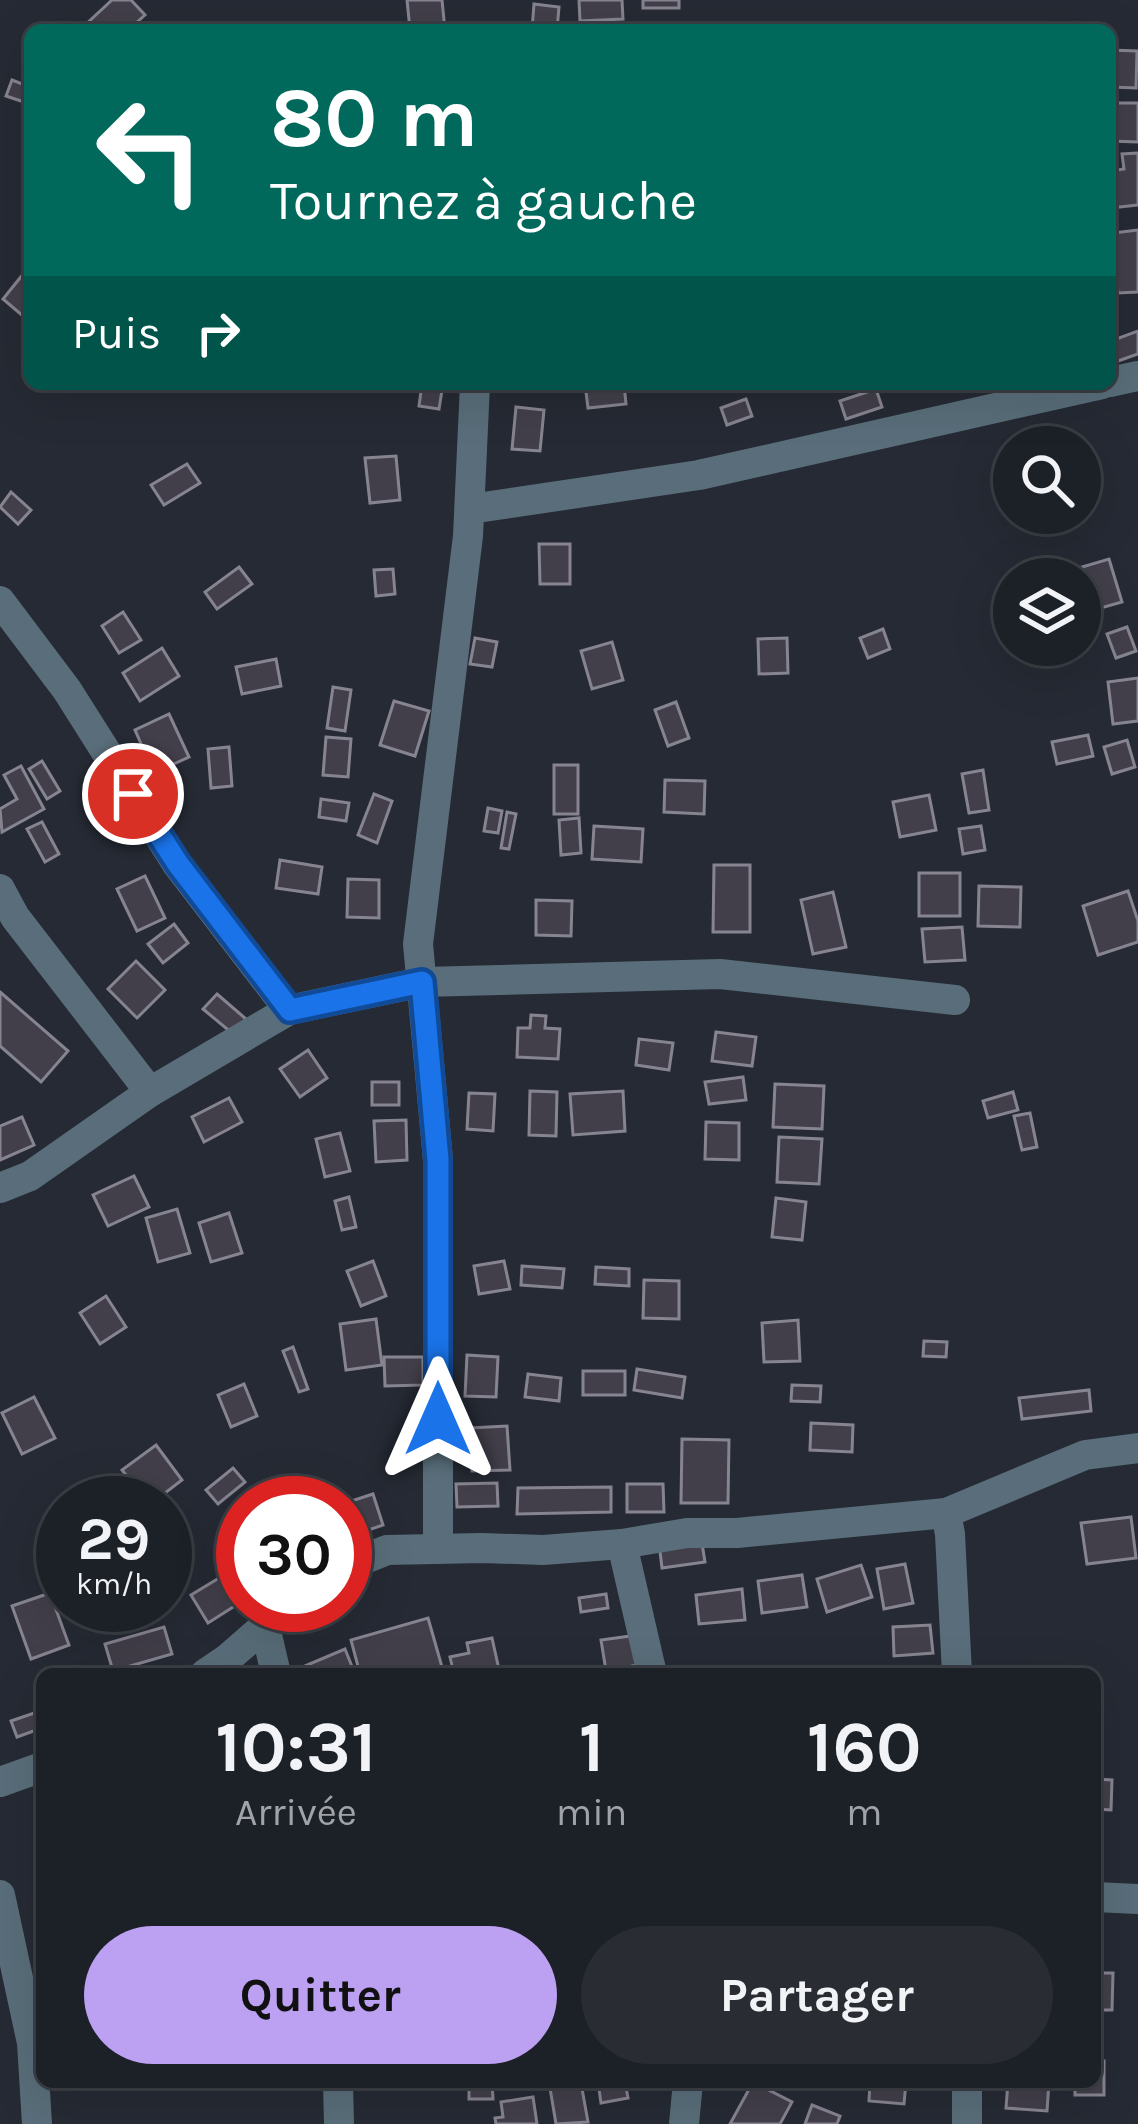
<!DOCTYPE html>
<html lang="fr">
<head>
<meta charset="utf-8">
<style>
	body { margin:0; font-family:Karla,sans-serif; background:#292d33; color:#f1f3f6; height:100vh; display:flex; flex-direction:column; font-size:45px; white-space:nowrap }
	* { box-sizing:border-box; margin:0 }
	p { font-size:39px; color:#a0a3a7 }
	.icon { flex:none; width:66px; height:66px; fill:none; stroke:currentColor; stroke-width:2; stroke-linecap:round; stroke-linejoin:round }
	.map { position:relative; flex:1; overflow:hidden }
	.details { position:absolute; left:36px; top:1668px; width:1065px; height:420px; display:flex; flex-direction:column; background:#1c2027; border-radius:18px; box-shadow:0 12px 48px #0002,0 0 0 3px #3a3e44 }
	.details>* { flex:none }
	.hud { position:absolute; left:24px; top:24px; width:1092px; height:366px; border-radius:18px; box-shadow:0 12px 48px #0002,0 0 0 3px #3a3e44; background:#00695c; color:#fff; overflow:hidden }
	.controls { position:absolute; left:993px; top:426px; display:grid; gap:24px }
	.controls a { display:grid; place-items:center; width:108px; height:108px; border-radius:50%; background:#1c2027; box-shadow:0 12px 48px #0002,0 0 0 3px #3a3e44; font-size:60px }
	.speed { position:absolute; left:36px; top:1476px; display:flex; gap:24px; font-size:60px; font-weight:700; text-align:center }
	.speed>* { display:grid; place-content:center; width:156px; height:156px; border-radius:50%; background:#1c2027; box-shadow:0 12px 48px #0002,0 0 0 3px #3a3e44; line-height:1 }
	.speed small { font-size:30px; font-weight:400 }
	.speed .limit { border:18px solid #d22; background:#fff; color:#111 }
	.pin { position:absolute; display:grid; place-items:center; width:102px; height:102px; color:#fff; margin:-51px; border:6px solid #fff; border-radius:50%; box-shadow:0 3px 12px #0007 }
	.me { position:absolute; width:132px; margin:-66px; rotate:0deg; stroke-linejoin:round; filter:drop-shadow(0 0 9px #0008) }
	.turn { display:flex; align-items:center; gap:42px; height:252px; padding:0 48px; font-size:54px }
	.turn .icon { width:156px; height:156px; stroke-width:2.5 }
	.turn b { display:block; font-size:84px; line-height:102px }
	.then { display:flex; align-items:center; height:114px; padding:0 48px; background:#0003; gap:24px; font-size:45px }
	.eta { display:flex; justify-content:space-evenly; align-items:center; height:204px; text-align:center }
	.eta b { font-size:72px; font-weight:700; line-height:84px }
	.primary-button { display:flex; gap:24px; margin-top:auto; padding:24px 48px }
	.primary-button a { flex:1; height:138px; border-radius:72px; background:#bca0f2; color:#111; font-size:48px; font-weight:700; line-height:138px; text-align:center }
	.primary-button a+a { background:#292d33; color:#f1f3f6 }
	.map>svg:first-child { display:block }
	.building { fill:#423f4a; stroke:#878491; stroke-width:3 }
	.lines { fill:none; stroke-linecap:round; stroke-linejoin:round }
	.minor { stroke:#596e7a; stroke-width:30 }
	.route-casing { stroke:#114b97; stroke-width:30 }
	.route { stroke:#1a73e8; stroke-width:21 }
</style>
</head>
<body>
<div class="map">
<svg width="1138" height="2124" viewBox="0 0 1138 2124">
	<rect width="100%" height="100%" fill="#252a34"/>
	<g class="building">
		<polygon points="112,0 131,0 145,15 128,30 88,30 84,26"/>
		<polygon points="407,0 442,0 445,30 410,30"/>
		<polygon points="579,0 622,0 623,19 580,21"/>
		<rect x="643" y="0" width="36" height="8"/>
		<polygon points="534,4 559,7 557,30 532,30"/>
		<polygon points="1110,50 1137,51 1136,88 1110,87"/>
		<polygon points="12,80 30,87 27,103 6,96"/>
		<polygon points="1110,103 1138,103 1138,142 1110,141"/>
		<polygon points="1138,153 1138,205 1110,208 1110,171 1124,169 1122,154"/>
		<polygon points="1138,230 1138,292 1118,293 1113,233"/>
		<polygon points="24,273 30,278 30,322 3,299"/>
		<polygon points="1138,331 1138,354 1118,361 1111,341"/>
		<polygon points="422,384 443,384 439,409 419,406"/>
		<polygon points="585,384 624,384 626,404 588,408"/>
		<polygon points="876,389 882,407 846,419 840,401"/>
		<polygon points="746,399 752,416 727,425 721,408"/>
		<polygon points="516,407 544,410 540,451 512,449"/>
		<polygon points="396,456 400,500 370,503 365,458"/>
		<polygon points="187,464 200,483 164,505 151,485"/>
		<polygon points="11,492 31,510 18,524 0,507"/>
		<polygon points="539,544 570,544 570,584 540,584"/>
		<polygon points="1109,559 1122,602 1094,610 1082,567"/>
		<polygon points="239,567 252,584 217,609 205,592"/>
		<polygon points="393,569 395,594 376,596 374,570"/>
		<polygon points="123,612 141,640 119,653 102,626"/>
		<polygon points="1127,627 1136,651 1116,658 1107,634"/>
		<polygon points="883,629 890,649 868,658 860,638"/>
		<polygon points="475,638 497,642 492,667 470,664"/>
		<polygon points="787,638 788,673 759,674 758,639"/>
		<polygon points="612,642 623,680 592,689 581,651"/>
		<polygon points="162,648 179,676 140,701 123,673"/>
		<polygon points="276,659 281,686 242,694 236,667"/>
		<polygon points="1138,678 1138,721 1113,724 1108,682"/>
		<polygon points="333,687 351,690 345,731 327,728"/>
		<polygon points="394,701 429,711 415,756 380,745"/>
		<polygon points="676,702 689,738 668,746 655,710"/>
		<polygon points="169,714 189,757 154,773 135,730"/>
		<polygon points="1088,735 1093,756 1057,764 1052,742"/>
		<polygon points="326,737 351,739 348,777 323,775"/>
		<polygon points="1127,740 1135,767 1112,774 1104,747"/>
		<polygon points="229,747 232,786 211,788 208,749"/>
		<polygon points="42,761 60,791 47,799 29,769"/>
		<rect x="554" y="765" width="24" height="49"/>
		<polygon points="21,766 44,809 2,832 0,809 17,799 4,775"/>
		<polygon points="983,770 989,810 969,813 962,774"/>
		<polygon points="665,780 705,781 704,814 664,812"/>
		<polygon points="374,794 392,801 377,843 358,835"/>
		<polygon points="929,795 936,830 900,837 893,802"/>
		<polygon points="321,799 349,803 346,821 319,817"/>
		<polygon points="488,808 502,811 498,833 484,831"/>
		<polygon points="507,812 516,814 509,849 501,848"/>
		<polygon points="579,818 581,853 561,855 559,820"/>
		<polygon points="42,822 59,854 45,862 27,829"/>
		<polygon points="594,826 643,829 641,862 592,859"/>
		<polygon points="981,826 985,850 963,854 959,829"/>
		<polygon points="280,860 322,867 318,894 276,888"/>
		<polygon points="714,865 750,865 750,932 713,932"/>
		<rect x="919" y="873" width="41" height="43"/>
		<polygon points="145,876 165,918 137,931 117,889"/>
		<polygon points="348,879 379,880 379,918 347,917"/>
		<polygon points="979,886 1021,887 1020,927 978,926"/>
		<polygon points="1128,891 1138,921 1138,942 1098,955 1083,906"/>
		<polygon points="833,892 846,947 813,954 801,900"/>
		<polygon points="536,900 572,901 571,936 536,935"/>
		<polygon points="174,924 188,943 163,963 148,944"/>
		<polygon points="962,927 965,960 925,962 922,929"/>
		<polygon points="136,961 165,990 137,1018 108,989"/>
		<polygon points="0,992 68,1051 41,1082 0,1046"/>
		<polygon points="217,994 246,1019 233,1034 203,1009"/>
		<polygon points="531,1015 546,1016 545,1028 560,1029 558,1059 517,1057 518,1028 530,1028"/>
		<polygon points="716,1032 756,1037 752,1066 712,1061"/>
		<polygon points="639,1039 673,1043 669,1070 636,1065"/>
		<polygon points="308,1050 327,1078 300,1097 280,1069"/>
		<polygon points="743,1077 746,1100 709,1104 705,1082"/>
		<rect x="372" y="1082" width="27" height="23"/>
		<polygon points="775,1084 824,1086 822,1129 773,1127"/>
		<polygon points="530,1091 557,1092 556,1136 529,1135"/>
		<polygon points="623,1091 625,1131 573,1135 570,1094"/>
		<polygon points="1013,1092 1018,1110 988,1118 983,1101"/>
		<polygon points="469,1093 495,1094 493,1131 467,1129"/>
		<polygon points="229,1098 242,1122 204,1142 192,1117"/>
		<polygon points="1030,1113 1037,1147 1022,1150 1014,1116"/>
		<polygon points="22,1117 34,1145 0,1160 0,1126"/>
		<polygon points="406,1120 407,1160 376,1162 374,1121"/>
		<polygon points="706,1122 739,1123 739,1160 705,1159"/>
		<polygon points="340,1133 350,1171 325,1177 316,1139"/>
		<polygon points="779,1137 822,1139 819,1184 777,1182"/>
		<polygon points="134,1176 149,1207 108,1226 93,1195"/>
		<polygon points="349,1197 356,1227 342,1230 335,1201"/>
		<polygon points="776,1198 806,1202 802,1240 772,1237"/>
		<polygon points="177,1209 190,1253 158,1262 146,1218"/>
		<polygon points="229,1213 242,1253 211,1262 199,1223"/>
		<polygon points="373,1261 386,1296 361,1306 347,1271"/>
		<polygon points="504,1261 510,1289 479,1294 474,1266"/>
		<polygon points="522,1266 564,1269 562,1288 521,1285"/>
		<polygon points="596,1267 629,1269 629,1286 595,1284"/>
		<polygon points="644,1280 679,1281 679,1319 643,1318"/>
		<polygon points="106,1296 126,1327 100,1344 80,1313"/>
		<polygon points="376,1319 382,1365 346,1370 340,1324"/>
		<polygon points="798,1320 800,1361 764,1362 762,1323"/>
		<polygon points="924,1341 947,1342 946,1357 923,1356"/>
		<polygon points="293,1347 308,1389 299,1392 283,1351"/>
		<polygon points="467,1355 498,1357 496,1397 465,1396"/>
		<polygon points="384,1357 423,1357 423,1385 385,1386"/>
		<polygon points="637,1369 685,1377 682,1398 634,1390"/>
		<rect x="583" y="1371" width="42" height="24"/>
		<polygon points="528,1374 561,1378 559,1401 525,1397"/>
		<polygon points="244,1384 257,1416 231,1427 218,1395"/>
		<polygon points="792,1385 821,1386 820,1402 791,1401"/>
		<polygon points="1089,1390 1091,1411 1022,1419 1019,1398"/>
		<polygon points="34,1397 55,1438 22,1454 2,1413"/>
		<polygon points="811,1423 853,1425 852,1452 810,1450"/>
		<polygon points="507,1426 510,1470 472,1471 470,1428"/>
		<polygon points="682,1439 729,1440 728,1503 681,1503"/>
		<polygon points="156,1445 182,1480 152,1503 148,1503 122,1470"/>
		<polygon points="233,1468 245,1482 218,1504 206,1490"/>
		<polygon points="497,1483 498,1506 457,1507 456,1484"/>
		<polygon points="627,1484 663,1484 664,1512 627,1512"/>
		<polygon points="611,1487 611,1512 517,1514 518,1488"/>
		<polygon points="373,1494 383,1525 345,1538 345,1503"/>
		<polygon points="1131,1517 1136,1558 1087,1564 1081,1523"/>
		<polygon points="63,1536 63,1569 61,1569 49,1541"/>
		<polygon points="701,1537 705,1562 662,1568 659,1543"/>
		<polygon points="905,1564 913,1603 884,1609 877,1569"/>
		<polygon points="861,1565 872,1597 827,1612 817,1579"/>
		<polygon points="224,1575 241,1602 208,1623 191,1595"/>
		<polygon points="802,1575 807,1607 762,1613 758,1581"/>
		<polygon points="742,1589 745,1620 699,1624 696,1595"/>
		<polygon points="50,1593 69,1645 31,1659 12,1606"/>
		<polygon points="606,1594 608,1608 581,1612 579,1598"/>
		<polygon points="95,1605 125,1605 126,1609 97,1616"/>
		<polygon points="428,1618 444,1674 405,1674 403,1667 377,1674 360,1674 351,1640"/>
		<polygon points="930,1625 933,1653 894,1656 893,1627"/>
		<polygon points="164,1627 172,1654 113,1671 105,1644"/>
		<polygon points="638,1635 643,1664 606,1671 601,1640"/>
		<polygon points="492,1638 500,1674 454,1674 450,1657 469,1653 467,1643"/>
		<polygon points="345,1649 355,1674 303,1674 300,1668"/>
		<polygon points="40,1711 42,1728 17,1737 11,1721"/>
		<polygon points="1095,1779 1112,1780 1111,1810 1095,1809"/>
		<polygon points="1095,1973 1113,1973 1112,2010 1095,2010"/>
		<polygon points="1095,2061 1104,2061 1104,2095 1075,2095 1075,2082 1095,2082"/>
		<polygon points="469,2082 492,2082 493,2099 469,2099"/>
		<polygon points="598,2082 625,2082 628,2098 601,2103"/>
		<polygon points="753,2082 792,2102 780,2124 730,2124"/>
		<polygon points="870,2082 906,2082 904,2104 869,2101"/>
		<polygon points="1008,2082 1049,2082 1047,2111 1006,2108"/>
		<polygon points="581,2083 588,2122 556,2124 550,2088"/>
		<polygon points="533,2097 537,2124 496,2124 495,2118 503,2117 501,2102"/>
		<polygon points="812,2105 840,2116 837,2124 805,2124"/>
	</g>
	<g class="lines">
		<g class="minor">
			<polyline points="1110,382 1138,376"/>
			<polyline points="470,509 699,475 1102,384"/>
			<polyline points="0,601 67,690 177,864 289,1010"/>
			<polyline points="0,889 15,917 150,1092"/>
			<polyline points="0,1188 30,1176 150,1092 289,1010 422,982 720,974 955,1000"/>
			<polyline points="946,1513 950,1534 957,1674"/>
			<polyline points="622,1544 652,1674"/>
			<polyline points="438,1549 438,1160 418,944 468,536 475,384"/>
			<polyline points="345,1567 387,1550 482,1548 543,1550 622,1544 687,1533 737,1533 946,1513 1085,1455 1138,1448"/>
			<polyline points="265,1626 276,1674"/>
			<polyline points="205,1674 227,1659 289,1605"/>
			<polyline points="0,1782 42,1767"/>
			<polyline points="0,1895 32,2043 37,2124"/>
			<polyline points="1095,1897 1138,1899"/>
			<polyline points="338,2082 339,2124"/>
			<polyline points="684,2124 688,2082"/>
			<polyline points="967,2124 967,2082"/>
		</g>
	</g>
	<g class="lines">
		<g class="route-casing">
			<polyline id="route" points="133,794 178,864 290,1010 422,982 438,1160 438,1419"/>
		</g>
		<use href="#route" class="route"/>
	</g>
</svg>
<div class="controls">
<a><svg class="icon" aria-label="search" viewBox="0 0 24 24"><circle cx="10" cy="10" r="6"/><path d="M15 15l6 6"/></svg></a>
<a><svg class="icon" aria-label="layers" viewBox="0 0 24 24"><path d="M12 4l9 5-9 5-9-5zM3 14l9 5 9-5"/></svg></a>
</div>
<div class="speed"><div>29<small>km/h</small></div><div class="limit">30</div></div>
<div class="pin" style="left:133px;top:794px;background:#d93025"><svg class="icon" aria-label="arrive" viewBox="0 0 24 24"><path d="M6 21V4h12l-3 4 3 4H6"/></svg></div>
<svg class="me" style="left:438px;top:1419px" viewBox="-20 -20 40 40"><path d="M0-17L14 15 0 8-14 15z" fill="#1a73e8" stroke="#fff" stroke-width="4"/></svg>
<div class="hud">
<div class="turn"><svg class="icon" aria-label="left" viewBox="0 0 24 24"><path d="M17 20v-9H6M10 6l-5 5 5 5"/></svg><div><b>80 m</b>Tournez à gauche</div></div>
<div class="then">Puis<svg class="icon" aria-label="right" viewBox="0 0 24 24"><path d="M7 20v-9h11M14 6l5 5-5 5"/></svg></div>
</div>
<section class="details">
<div class="eta">
<div><b>10:31</b><p>Arrivée</p></div>
<div><b>1</b><p>min</p></div>
<div><b>160</b><p>m</p></div>
</div>
<div class="primary-button"><a>Quitter</a><a>Partager</a></div>
</section>
</div>
</body>
</html>
